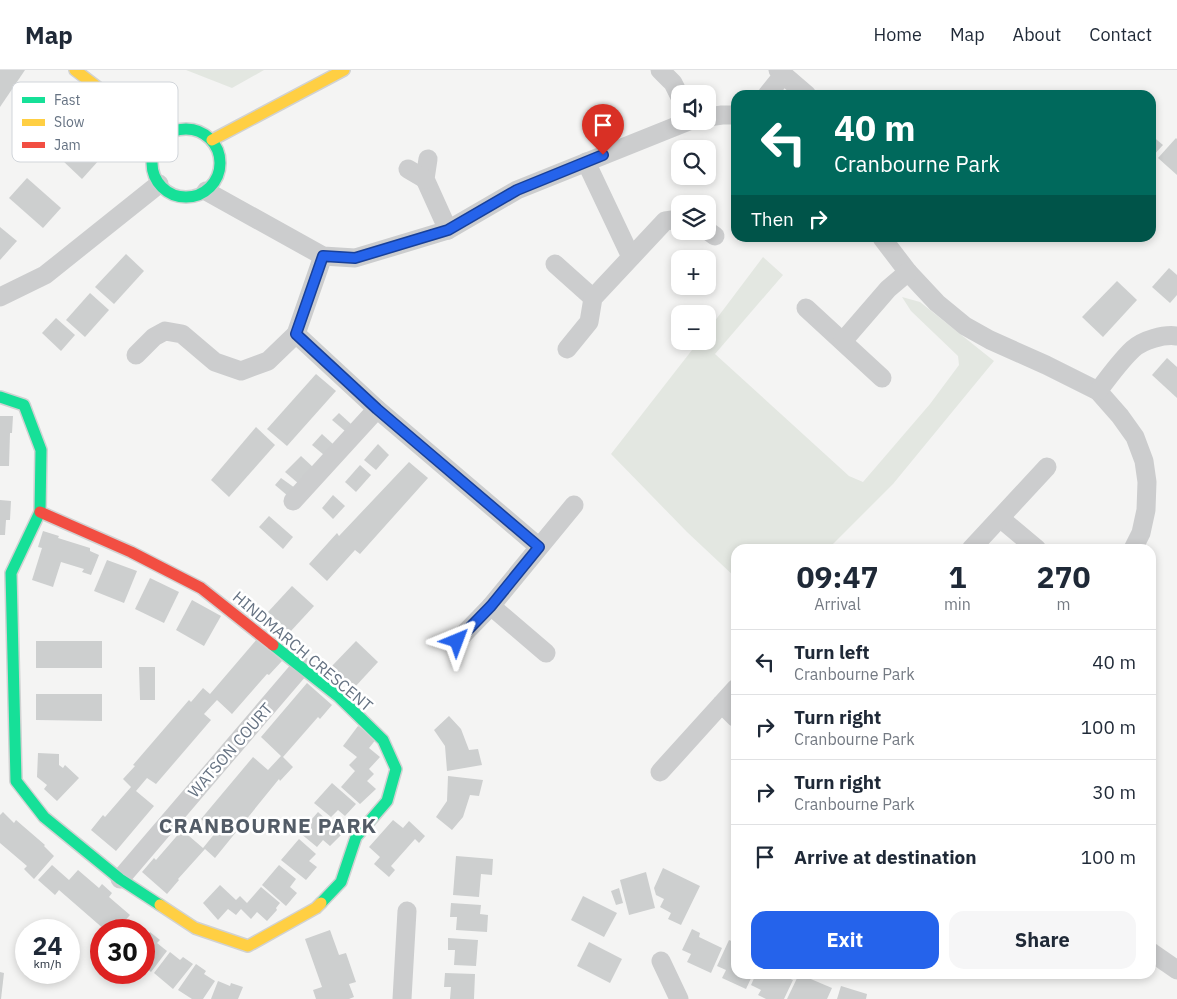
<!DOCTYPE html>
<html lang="en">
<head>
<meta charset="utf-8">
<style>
	body { margin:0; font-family:"IBM Plex Sans",sans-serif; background:#f6f6f7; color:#1f2937; height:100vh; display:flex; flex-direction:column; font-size:19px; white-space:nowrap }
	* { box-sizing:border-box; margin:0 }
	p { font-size:16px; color:#747a83 }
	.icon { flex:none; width:28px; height:28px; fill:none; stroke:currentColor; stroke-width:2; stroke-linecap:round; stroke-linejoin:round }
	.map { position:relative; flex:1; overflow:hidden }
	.drawer { position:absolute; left:731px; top:474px; width:425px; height:435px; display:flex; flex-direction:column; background:#fff; border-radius:15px; box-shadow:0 2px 8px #0003 }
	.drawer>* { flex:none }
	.guide { position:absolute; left:731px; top:20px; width:425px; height:152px; border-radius:15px; box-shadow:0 2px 8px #0003; background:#00695c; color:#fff; overflow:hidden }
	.buttons { position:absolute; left:671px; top:15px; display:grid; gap:10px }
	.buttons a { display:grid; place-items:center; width:45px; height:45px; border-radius:10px; background:#fff; box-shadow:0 2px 8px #0003; font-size:25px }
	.speed { position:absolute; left:15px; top:849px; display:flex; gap:10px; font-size:25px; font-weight:700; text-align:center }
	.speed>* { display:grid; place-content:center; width:65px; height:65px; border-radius:50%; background:#fff; box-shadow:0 2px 8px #0003; line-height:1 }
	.speed small { font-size:12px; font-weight:400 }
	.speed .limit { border:8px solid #d22; background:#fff; color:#111 }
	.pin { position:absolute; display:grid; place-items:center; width:42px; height:42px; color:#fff; margin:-51px -21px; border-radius:50% 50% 50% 0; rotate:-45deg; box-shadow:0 0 5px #0007 }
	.pin .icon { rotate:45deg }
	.me { position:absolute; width:55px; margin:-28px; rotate:44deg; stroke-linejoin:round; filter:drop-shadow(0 0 4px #0008) }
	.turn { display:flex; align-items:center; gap:18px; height:105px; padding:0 20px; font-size:22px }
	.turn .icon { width:65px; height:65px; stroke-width:2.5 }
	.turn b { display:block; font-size:35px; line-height:42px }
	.then { display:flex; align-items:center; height:48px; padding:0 20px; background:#0003; gap:10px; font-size:19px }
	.eta { display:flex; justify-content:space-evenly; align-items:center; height:85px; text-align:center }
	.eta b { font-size:30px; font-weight:700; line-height:35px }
	.primary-button { display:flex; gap:10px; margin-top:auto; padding:10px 20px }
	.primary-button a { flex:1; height:58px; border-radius:15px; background:#2563eb; color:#fff; font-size:20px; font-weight:700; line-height:58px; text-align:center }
	.primary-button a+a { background:#f6f6f7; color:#1f2937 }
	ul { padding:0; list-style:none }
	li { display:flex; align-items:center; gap:15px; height:65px; padding:0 20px; border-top:1px solid #e0e1e3 }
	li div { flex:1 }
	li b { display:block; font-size:19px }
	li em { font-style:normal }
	header { display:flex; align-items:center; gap:30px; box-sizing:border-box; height:70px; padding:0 25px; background:#fff; border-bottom:1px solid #e0e1e3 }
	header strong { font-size:24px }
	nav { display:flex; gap:28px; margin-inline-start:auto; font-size:18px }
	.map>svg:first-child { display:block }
	.green { fill:#e3e7e1 }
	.building { fill:#cdcfcf }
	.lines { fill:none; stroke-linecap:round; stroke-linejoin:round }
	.fast-casing { stroke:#d1d2d2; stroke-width:14 }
	.slow-casing { stroke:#d1d2d2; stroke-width:14 }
	.jam-casing { stroke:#d1d2d2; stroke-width:14 }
	.street { stroke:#cccdce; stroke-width:19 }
	.fast { stroke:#16e098; stroke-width:11 }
	.slow { stroke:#ffcf43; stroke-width:11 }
	.jam { stroke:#f24e42; stroke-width:11 }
	.route-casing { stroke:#184099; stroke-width:12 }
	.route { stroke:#2563eb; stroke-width:9 }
	.labels { text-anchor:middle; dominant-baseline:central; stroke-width:5; stroke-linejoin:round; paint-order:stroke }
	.street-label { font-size:16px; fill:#657282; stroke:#fff }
	.district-label { font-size:21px; font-weight:bold; letter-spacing:1px; fill:#535c67; stroke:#fff }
	.key { fill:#fff; stroke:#d1d5da; stroke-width:1 }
	.key-label { font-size:14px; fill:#657282 }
</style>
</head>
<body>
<header>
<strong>Map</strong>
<nav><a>Home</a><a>Map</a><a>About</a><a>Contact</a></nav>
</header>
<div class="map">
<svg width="1177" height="929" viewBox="0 0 1177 929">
	<rect width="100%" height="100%" fill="#f4f4f3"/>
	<g class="green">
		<polygon points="186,0 264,0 232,18"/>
		<polygon points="763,187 783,205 715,284 849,406 863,412 930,334 959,295 958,286 911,241 902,227 920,232 994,291 893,414 828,479 736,479 736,508 687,462 611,384 699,271 708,271 708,260"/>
	</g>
	<g class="building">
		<polygon points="0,0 25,0 0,37"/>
		<polygon points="97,51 118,69 82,109 62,90"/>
		<polygon points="1151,65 1163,75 1151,88"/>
		<polygon points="1176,68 1177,69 1177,105 1158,88"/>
		<polygon points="27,108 61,138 43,158 9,128"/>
		<polygon points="0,157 17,171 0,190"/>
		<polygon points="126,184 144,201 114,234 95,217"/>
		<polygon points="1169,198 1177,205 1177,225 1170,233 1152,217"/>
		<polygon points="1117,211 1137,230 1103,267 1082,247"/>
		<polygon points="90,223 109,240 85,267 66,250"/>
		<polygon points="56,248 75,265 61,281 42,263"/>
		<polygon points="1167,288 1177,297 1177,328 1152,305"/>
		<polygon points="316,304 336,321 287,376 267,359"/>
		<polygon points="339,343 351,354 345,361 332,350"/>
		<polygon points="0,346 13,346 12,363 10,363 9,396 0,396"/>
		<polygon points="256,357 275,375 229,427 211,410"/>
		<polygon points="322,364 334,375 324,385 312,375"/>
		<polygon points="378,374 389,385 376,400 364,390"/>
		<polygon points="301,386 314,398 299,414 285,402"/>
		<polygon points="409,392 428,408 360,484 355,480 327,511 309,494 337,463 339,466"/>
		<polygon points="360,395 371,405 356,422 345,412"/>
		<polygon points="281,408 295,418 288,426 275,415"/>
		<polygon points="333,425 345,436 333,449 322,438"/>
		<polygon points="0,430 11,431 10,450 6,450 5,465 0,465"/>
		<polygon points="269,446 293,467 283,479 259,457"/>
		<polygon points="43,461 59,466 58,468 90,478 90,481 99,485 91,505 82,502 84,499 61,492 53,517 32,510 42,478 38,477"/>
		<polygon points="107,490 137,501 124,533 94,521"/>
		<polygon points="150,508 179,522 164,553 135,539"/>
		<polygon points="292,516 314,536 290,562 268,542"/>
		<polygon points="192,530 221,546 204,576 176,560"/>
		<polygon points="257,569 282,591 269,605 267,604 232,644 217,630 204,644 211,650 156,714 147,708 136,721 154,736 116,781 91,760 103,745 105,747 131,717 123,709 135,696 133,695 189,630 191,632 203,618 210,624"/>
		<rect x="36" y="571" width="66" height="27"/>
		<polygon points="356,571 378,592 354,618 331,597"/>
		<polygon points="139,597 155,597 155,630 140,630"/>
		<polygon points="307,613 332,635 320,649 318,647 283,687 293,697 280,711 279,709 215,788 205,779 178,809 179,810 167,824 142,802 154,788 156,790 182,760 203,778 216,762 201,749 253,687 268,700 281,686 261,667"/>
		<polygon points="36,624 102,624 102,651 36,650"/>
		<polygon points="449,646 461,659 469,680 478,679 482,695 447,701 445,676 434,660"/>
		<polygon points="358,656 377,668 369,678 380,687 369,699 374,704 367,711 376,719 360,734 341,717 355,701 349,695 357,687 343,676"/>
		<polygon points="38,683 59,684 59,695 63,698 65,695 79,708 57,731 44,719 47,715 37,707"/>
		<polygon points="448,706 483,710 479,726 470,725 463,747 452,760 436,747 447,731"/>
		<polygon points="332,713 356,734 345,746 338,740 331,747 314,733"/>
		<polygon points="3,742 14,753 16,750 45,775 44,776 54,786 34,809 24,799 27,796 0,773 0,745"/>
		<polygon points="318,742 342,764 330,776 323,770 317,777 300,763"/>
		<polygon points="393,750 403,758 409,751 425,766 419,773 415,769 391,796 395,800 389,807 374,794 380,787 369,777"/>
		<polygon points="299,769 316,784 309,791 317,797 306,810 281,790"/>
		<polygon points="456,786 493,789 492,805 481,804 479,827 453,825"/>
		<polygon points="52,795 69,810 78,800 99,818 102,814 112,823 109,827 130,845 122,854 128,860 105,860 59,820 55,825 38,810"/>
		<polygon points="279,795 296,809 290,817 297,823 286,836 262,815"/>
		<polygon points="663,798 700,816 681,855 668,849 671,843 660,837 664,829 656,825 654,818"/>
		<polygon points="646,802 655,838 629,845 620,810"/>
		<polygon points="220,815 236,830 240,826 247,833 261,817 280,833 276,838 277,840 267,851 257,842 251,849 241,839 236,845 228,839 218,850 203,833"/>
		<polygon points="619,818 623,833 616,835 611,821"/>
		<polygon points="583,826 617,843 604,867 571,850"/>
		<polygon points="451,833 481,835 480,844 488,845 487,862 456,860 457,847 450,847"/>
		<polygon points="692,859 700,863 699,867 722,878 711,903 687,892 691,884 682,880"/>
		<polygon points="330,860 339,885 346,883 356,912 349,914 354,927 349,929 316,929 313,920 322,917 305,869"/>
		<polygon points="150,862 160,870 157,873 167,881 151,902 144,896 144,870"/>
		<polygon points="448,868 478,870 476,896 454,895 455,880 448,880"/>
		<polygon points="729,870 736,873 736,904 753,904 746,919 722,908 726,900 717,896"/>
		<polygon points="589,872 622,889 610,913 577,896"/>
		<polygon points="170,882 180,890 183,887 193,894 173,919 154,903"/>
		<polygon points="196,894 206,901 204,904 215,911 203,929 192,929 178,920"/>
		<polygon points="0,902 4,903 1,929 0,929"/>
		<polygon points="445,903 475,904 474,929 450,929 451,917 444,917"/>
		<polygon points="756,904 778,904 793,910 784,929 766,929 758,925 761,920 751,915"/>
		<polygon points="799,904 832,918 827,929 787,929"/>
		<polygon points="218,911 230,916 231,913 243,917 238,929 211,929"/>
		<polygon points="841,916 867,924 866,929 837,929"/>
	</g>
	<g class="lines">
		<g class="fast-casing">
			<g id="fast">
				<circle cx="186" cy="93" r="34"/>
				<polyline points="0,327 24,335 41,380 40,442 11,503 16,711 44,747 120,809 160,835"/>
				<polyline points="273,575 339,627 383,670 396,699 387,731 356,767 341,812 321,833"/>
			</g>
		</g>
		<g class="slow-casing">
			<g id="slow">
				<polyline points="75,0 163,67"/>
				<polyline points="212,70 344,0"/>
				<polyline points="160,835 195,858 248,876 316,838 321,833"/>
			</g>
		</g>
		<g class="jam-casing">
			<polyline id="jam" points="40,442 131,482 201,518 273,575"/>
		</g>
		<g class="street">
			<polyline points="660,0 673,13 680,27"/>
			<polyline points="778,0 807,25"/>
			<polyline points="767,25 783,5"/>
			<polyline points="708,47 722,45 736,45"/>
			<polyline points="428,89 425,109 448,160"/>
			<polyline points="586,92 631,187"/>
			<polyline points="408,99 425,109"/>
			<polyline points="206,121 323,186 355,188 448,160 517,120 689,51"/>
			<polyline points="708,161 715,166"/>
			<polyline points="882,168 908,202 937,233 965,256 990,270 1046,295 1098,321 1120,346 1135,367 1144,391 1147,412 1146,440 1141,463 1133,479"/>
			<polyline points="323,186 296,264 377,339 539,477"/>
			<polyline points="555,194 593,228"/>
			<polyline points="0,227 45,205 159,114"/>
			<polyline points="806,238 882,308"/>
			<polyline points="843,271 888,219 908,202"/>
			<polyline points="567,279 589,252 593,228 665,151 680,149"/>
			<polyline points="136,285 154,267 165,261 182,264 215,292 241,301 268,291 296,264"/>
			<path d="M 1098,321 C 1109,307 1120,291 1133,279 C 1143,270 1164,264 1177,266"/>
			<polyline points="293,431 377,339"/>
			<polyline points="1000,448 1037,479"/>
			<polyline points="971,479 1047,397"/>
			<polyline points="491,536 546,583"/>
			<polyline points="457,571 491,536 574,435"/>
			<polyline points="722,634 736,648"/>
			<polyline points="660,702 736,618"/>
			<polyline points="120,809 302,596"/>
			<polyline points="1151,882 1177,900"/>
			<polyline points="661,891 679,929"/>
			<polyline points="402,929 407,841"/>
		</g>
		<use href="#fast" class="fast"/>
		<use href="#slow" class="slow"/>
		<use href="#jam" class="jam"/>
	</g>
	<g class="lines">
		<g class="route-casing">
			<polyline id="route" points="457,571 491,536 539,477 377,339 296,264 323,186 355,188 448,160 517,120 603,85"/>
		</g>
		<use href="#route" class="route"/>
	</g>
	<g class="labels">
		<g class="street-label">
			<text transform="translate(303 581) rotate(40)">HINDMARCH CRESCENT</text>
			<text transform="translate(230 680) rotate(-49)">WATSON COURT</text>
		</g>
		<g class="district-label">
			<text x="268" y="755">CRANBOURNE PARK</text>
		</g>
	</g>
	<rect x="12" y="12" width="166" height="80" rx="8" class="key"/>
	<rect x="22" y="27" width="23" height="6" fill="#16e098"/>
	<rect x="22" y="49" width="23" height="7" fill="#ffcf43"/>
	<rect x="22" y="72" width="23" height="6" fill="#f24e42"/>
	<g class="key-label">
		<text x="54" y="35">Fast</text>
		<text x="54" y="57">Slow</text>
		<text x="54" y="80">Jam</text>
	</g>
</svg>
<div class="buttons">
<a><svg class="icon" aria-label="sound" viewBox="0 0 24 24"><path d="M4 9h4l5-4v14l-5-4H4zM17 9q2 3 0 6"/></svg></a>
<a><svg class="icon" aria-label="search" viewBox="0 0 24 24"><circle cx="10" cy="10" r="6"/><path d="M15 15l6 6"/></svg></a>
<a><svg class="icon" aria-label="layers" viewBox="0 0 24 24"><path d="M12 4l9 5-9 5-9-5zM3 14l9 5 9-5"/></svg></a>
<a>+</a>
<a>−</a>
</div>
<div class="speed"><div>24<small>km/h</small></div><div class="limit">30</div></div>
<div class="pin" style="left:603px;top:85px;background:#d93025"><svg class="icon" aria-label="arrive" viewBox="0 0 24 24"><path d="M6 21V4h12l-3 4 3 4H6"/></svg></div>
<svg class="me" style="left:457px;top:571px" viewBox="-20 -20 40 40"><path d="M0-17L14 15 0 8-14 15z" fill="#2563eb" stroke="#fff" stroke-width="4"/></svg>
<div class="guide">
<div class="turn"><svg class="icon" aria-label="left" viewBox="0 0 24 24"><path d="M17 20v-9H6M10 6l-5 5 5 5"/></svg><div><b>40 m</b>Cranbourne Park</div></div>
<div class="then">Then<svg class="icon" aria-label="right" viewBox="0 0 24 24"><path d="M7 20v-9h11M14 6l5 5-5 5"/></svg></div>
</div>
<section class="drawer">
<div class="eta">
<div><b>09:47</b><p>Arrival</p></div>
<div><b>1</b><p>min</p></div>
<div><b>270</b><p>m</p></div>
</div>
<ul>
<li><svg class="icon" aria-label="left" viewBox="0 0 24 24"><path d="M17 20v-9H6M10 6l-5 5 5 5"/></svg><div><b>Turn left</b><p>Cranbourne Park</p></div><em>40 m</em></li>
<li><svg class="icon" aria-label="right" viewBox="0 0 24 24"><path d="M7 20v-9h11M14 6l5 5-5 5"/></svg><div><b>Turn right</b><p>Cranbourne Park</p></div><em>100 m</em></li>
<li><svg class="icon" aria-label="right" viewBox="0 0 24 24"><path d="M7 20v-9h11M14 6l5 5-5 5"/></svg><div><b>Turn right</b><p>Cranbourne Park</p></div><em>30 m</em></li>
<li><svg class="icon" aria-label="arrive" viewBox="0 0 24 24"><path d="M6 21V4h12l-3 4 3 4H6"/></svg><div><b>Arrive at destination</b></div><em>100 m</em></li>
</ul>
<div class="primary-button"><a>Exit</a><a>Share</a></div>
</section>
</div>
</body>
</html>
